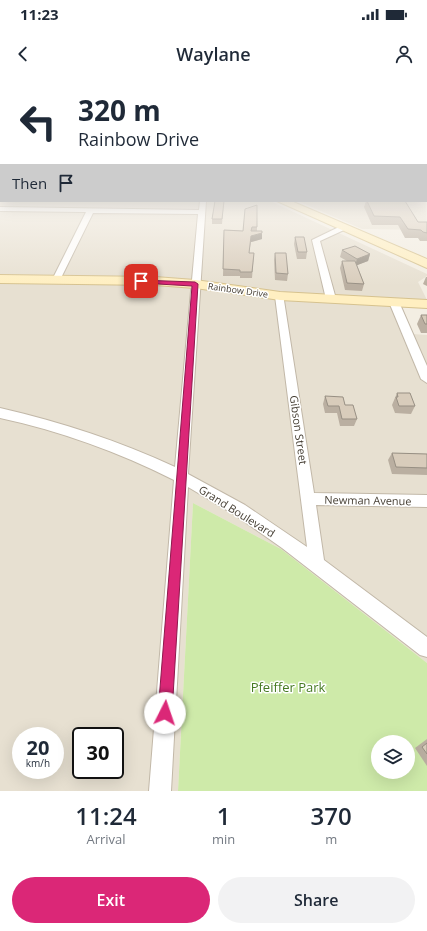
<!DOCTYPE html>
<html lang="en">
<head>
<meta charset="utf-8">
<style>
	body { margin:0; font-family:"Open Sans",sans-serif; background:#f2f2f3; color:#1f2937; height:100vh; display:flex; flex-direction:column; font-size:15px; white-space:nowrap }
	* { box-sizing:border-box; margin:0 }
	p { font-size:13px; color:#747a83 }
	.icon { flex:none; width:22px; height:22px; fill:none; stroke:currentColor; stroke-width:2; stroke-linecap:round; stroke-linejoin:round }
	.map { position:relative; height:711px; overflow:hidden }
	.side { display:flex; flex-direction:column; background:#fff; flex:1 }
	.side>* { flex:none }
	.hud { position:absolute; left:0px; top:0px; width:427px; height:122px; box-shadow:0 4px 16px #0002; background:#fff; color:#1f2937; overflow:hidden }
	.tools { position:absolute; left:371px; top:655px; display:grid; gap:8px }
	.tools a { display:grid; place-items:center; width:44px; height:44px; border-radius:50%; background:#fff; box-shadow:0 4px 16px #0002; font-size:20px }
	.speed { position:absolute; left:12px; top:647px; display:flex; gap:8px; font-size:20px; font-weight:700; text-align:center }
	.speed>* { display:grid; place-content:center; width:52px; height:52px; border-radius:50%; background:#fff; box-shadow:0 4px 16px #0002; line-height:1 }
	.speed small { font-size:10px; font-weight:400 }
	.speed .limit { border:2px solid #111; border-radius:6px; background:#fff; color:#111 }
	.pin { position:absolute; display:grid; place-items:center; width:34px; height:34px; color:#fff; margin:-17px; border-radius:8px; box-shadow:0 2px 6px #0006 }
	.me { position:absolute; width:44px; margin:-22px; rotate:4deg; stroke-linejoin:round; filter:drop-shadow(0 0 3px #0008) }
	.turn { display:flex; align-items:center; gap:14px; height:84px; padding:0 12px; font-size:18px }
	.turn .icon { width:52px; height:52px; stroke-width:2.5 }
	.turn b { display:block; font-size:28px; line-height:34px }
	.then { display:flex; align-items:center; height:38px; padding:0 12px; background:#0003; gap:8px; font-size:15px }
	.eta { display:flex; justify-content:space-evenly; align-items:center; height:68px; text-align:center }
	.eta b { font-size:24px; font-weight:600; line-height:28px }
	.action { display:flex; gap:8px; margin-top:auto; padding:8px 12px }
	.action a { flex:1; height:46px; border-radius:24px; background:#db2777; color:#fff; font-size:16px; font-weight:600; line-height:46px; text-align:center }
	.action a+a { background:#f2f2f3; color:#1f2937 }
	.status { display:flex; justify-content:space-between; align-items:center; height:28px; padding:0 20px; background:#fff; direction:ltr }
	.status svg { height:11px; fill:currentColor }
	header { display:flex; justify-content:space-between; align-items:center; height:52px; padding:0 12px; background:#fff; font-size:18px; font-weight:600 }
	.map>svg:first-child { display:block }
	.residential { fill:#e7e0d1; fill-rule:evenodd }
	.green { fill:#ceeaa9; fill-rule:evenodd }
	.lines { fill:none; stroke-linecap:round; stroke-linejoin:round }
	.minor-casing { stroke:#c2b8a8; stroke-width:2 }
	.secondary-casing { stroke:#d6c28f; stroke-width:2 }
	.minor { fill:#fff; fill-rule:evenodd }
	.secondary { fill:#ffefc1; fill-rule:evenodd }
	.wall { fill:#baafa1 }
	.shaded-wall { fill:#978f83 }
	.building { fill:#d8ccbb; stroke:#978f83 }
	.route { fill:#db2777; stroke:#8e194d }
	.labels { text-anchor:middle; dominant-baseline:central; stroke-width:3; stroke-linejoin:round; paint-order:stroke }
	.far-street-label { font-size:9px; fill:#453e33; stroke:#fff }
	.street-label { font-size:11px; fill:#453e33; stroke:#fff }
	.near-park-label { font-size:13px; fill:#467a23; stroke:#fff }
</style>
</head>
<body>
<div class="status"><b>11:23</b><svg viewBox="0 0 49 12"><path d="M0 12V9h3v3zM5 12V6h3v6zM10 12V3h3v9zM15 12V0h3v12zM26 1h20v11H26zM47 4h2v5h-2z"/></svg></div>
<header><svg class="icon" aria-label="back" viewBox="0 0 24 24"><path d="M15 5l-7 7 7 7"/></svg>Waylane<svg class="icon" aria-label="person" viewBox="0 0 24 24"><circle cx="12" cy="8" r="4"/><path d="M4 21q1-7 8-7t8 7"/></svg></header>
<div class="map">
<svg width="427" height="711" viewBox="0 0 427 711">
	<rect width="100%" height="100%" fill="#f3eee3"/>
	<g class="residential">
		<path d="M 0,107 L 1,121 L 270,121 L 427,194 L 427,196 L 418,202 L 427,220 L 397,219 L 412,254 L 427,255 L 427,583 L 281,469 L 193,423 L 178,711 L 0,711 ZM 21,656 L 55,656 L 55,690 L 21,690 ZM 81,656 L 115,656 L 115,690 L 81,690 Z"/>
		<polygon points="426,107 427,150 362,149 298,121 426,121"/>
	</g>
	<path class="green" d="M 193,423 L 281,469 L 427,583 L 427,711 L 178,711 ZM 378,662 L 408,662 L 408,692 L 378,692 Z"/>
	<g class="lines">
		<g class="minor-casing">
			<g id="minor">
				<path d="M 200,121 L 206,121 L 188,394 L 245,425 L 307,467 L 275,216 L 280,213 L 283,214 L 314,413 L 427,415 L 427,427 L 316,425 L 324,480 L 427,557 L 427,577 L 420,575 L 282,468 L 235,435 L 188,407 L 171,711 L 149,711 L 174,400 C 118,372 61,351 0,338 L 0,328 C 61,342 119,361 175,387 L 198,134 L 93,133 L 60,200 L 56,203 L 52,200 L 86,132 L 0,131 L 0,127 L 199,130 Z"/>
				<polygon points="341,146 345,148 344,150 320,161 336,219 331,222 326,219 312,160"/>
				<polygon points="394,219 399,222 427,286 427,303 421,299 389,222"/>
			</g>
		</g>
		<g class="secondary-casing">
			<g id="secondary">
				<polygon points="277,121 291,121 427,179 427,188"/>
				<polygon points="0,195 155,197 195,200 280,212 427,220 427,228 280,220 195,208 155,205 0,203"/>
			</g>
		</g>
		<use href="#minor" class="minor"/>
		<use href="#secondary" class="secondary"/>
	</g>
	<g class="wall">
		<polygon points="426,107 427,107 427,113 426,112"/>
		<polygon points="215,121 224,121 222,144 212,144 212,139"/>
		<polygon points="366,121 405,121 418,142 427,142 427,161 420,161 418,158 405,158 398,145 372,145 364,127"/>
		<polygon points="245,129 257,147 257,151 262,159 251,162 249,173 254,173 252,198 240,198 240,196 223,196 224,150 243,151"/>
		<polygon points="295,157 307,172 306,179 297,179 294,164"/>
		<polygon points="342,170 370,174 368,181 357,185 364,204 362,211 345,210 340,188 342,181 347,181 340,177"/>
		<polygon points="275,173 288,194 287,201 275,200 274,180"/>
		<polygon points="426,197 427,197 427,206 423,204"/>
		<polygon points="421,235 427,235 427,253 421,253 417,244"/>
		<polygon points="397,313 415,326 411,334 395,333 392,325"/>
		<polygon points="325,316 345,325 357,339 354,346 340,346 337,333 325,333 323,324"/>
		<polygon points="392,373 427,374 427,395 392,394 388,380"/>
		<polygon points="427,659 427,686 415,668"/>
	</g>
	<g class="shaded-wall">
		<polygon points="262,153 262,159 251,162 251,156"/>
		<polygon points="370,174 368,181 355,186 357,179"/>
	</g>
	<g class="building">
		<polygon points="215,121 224,121 222,139 212,139"/>
		<polygon points="367,121 405,121 418,142 427,142 427,153 423,152 421,150 408,149 400,137 374,136"/>
		<polygon points="257,125 257,147 252,147 251,151 262,151 262,153 251,156 249,173 254,173 252,192 240,192 240,190 223,189 224,150 243,151 245,129"/>
		<polygon points="295,157 304,157 307,172 298,172"/>
		<polygon points="355,166 370,174 357,179 342,170"/>
		<polygon points="275,173 286,173 288,194 276,193"/>
		<polygon points="342,181 355,181 364,204 347,203"/>
		<polygon points="421,235 427,235 427,244 425,244"/>
		<polygon points="397,313 410,313 415,326 399,326 396,317 398,317"/>
		<polygon points="325,316 343,317 345,325 353,325 357,339 342,339 339,326 328,326"/>
		<polygon points="392,373 427,374 427,388 396,387"/>
		<polygon points="427,663 427,674 422,667"/>
	</g>
	<linearGradient id="sky" x2="0" y2="1"><stop stop-color="#89c0ed"/><stop offset="0.52" stop-color="#faf7f2"/><stop offset="1" stop-color="#faf7f2" stop-opacity="0"/></linearGradient>
	<rect width="427" height="206" fill="url(#sky)"/>
	<polygon class="route" points="139,200 195,202 198,204 172,633 170,638 165,640 160,638 158,633 192,206 141,203 139,202"/>
	<g class="labels">
		<g class="far-street-label">
			<text transform="translate(238 210) rotate(8)">Rainbow Drive</text>
		</g>
		<g class="street-label">
			<text transform="translate(299 350) rotate(82)">Gibson Street</text>
			<text transform="translate(368 420) rotate(1)">Newman Avenue</text>
			<text transform="translate(237 431) rotate(32)">Grand Boulevard</text>
		</g>
		<g class="near-park-label">
			<text x="288" y="607">Pfeiffer Park</text>
		</g>
	</g>
</svg>
<div class="tools">
<a><svg class="icon" aria-label="layers" viewBox="0 0 24 24"><path d="M12 4l9 5-9 5-9-5zM3 14l9 5 9-5"/></svg></a>
</div>
<div class="speed"><div>20<small>km/h</small></div><div class="limit">30</div></div>
<div class="pin" style="left:141px;top:201px;background:#d93025"><svg class="icon" aria-label="arrive" viewBox="0 0 24 24"><path d="M6 21V4h12l-3 4 3 4H6"/></svg></div>
<svg class="me" style="left:165px;top:633px" viewBox="-20 -20 40 40"><circle r="19" fill="#fff"/><path d="M0-13L10 11 0 6-10 11z" fill="#db2777"/></svg>
<div class="hud">
<div class="turn"><svg class="icon" aria-label="left" viewBox="0 0 24 24"><path d="M17 20v-9H6M10 6l-5 5 5 5"/></svg><div><b>320 m</b>Rainbow Drive</div></div>
<div class="then">Then<svg class="icon" aria-label="arrive" viewBox="0 0 24 24"><path d="M6 21V4h12l-3 4 3 4H6"/></svg></div>
</div>
</div>
<section class="side">
<div class="eta">
<div><b>11:24</b><p>Arrival</p></div>
<div><b>1</b><p>min</p></div>
<div><b>370</b><p>m</p></div>
</div>
<div class="action"><a>Exit</a><a>Share</a></div>
</section>
</body>
</html>
